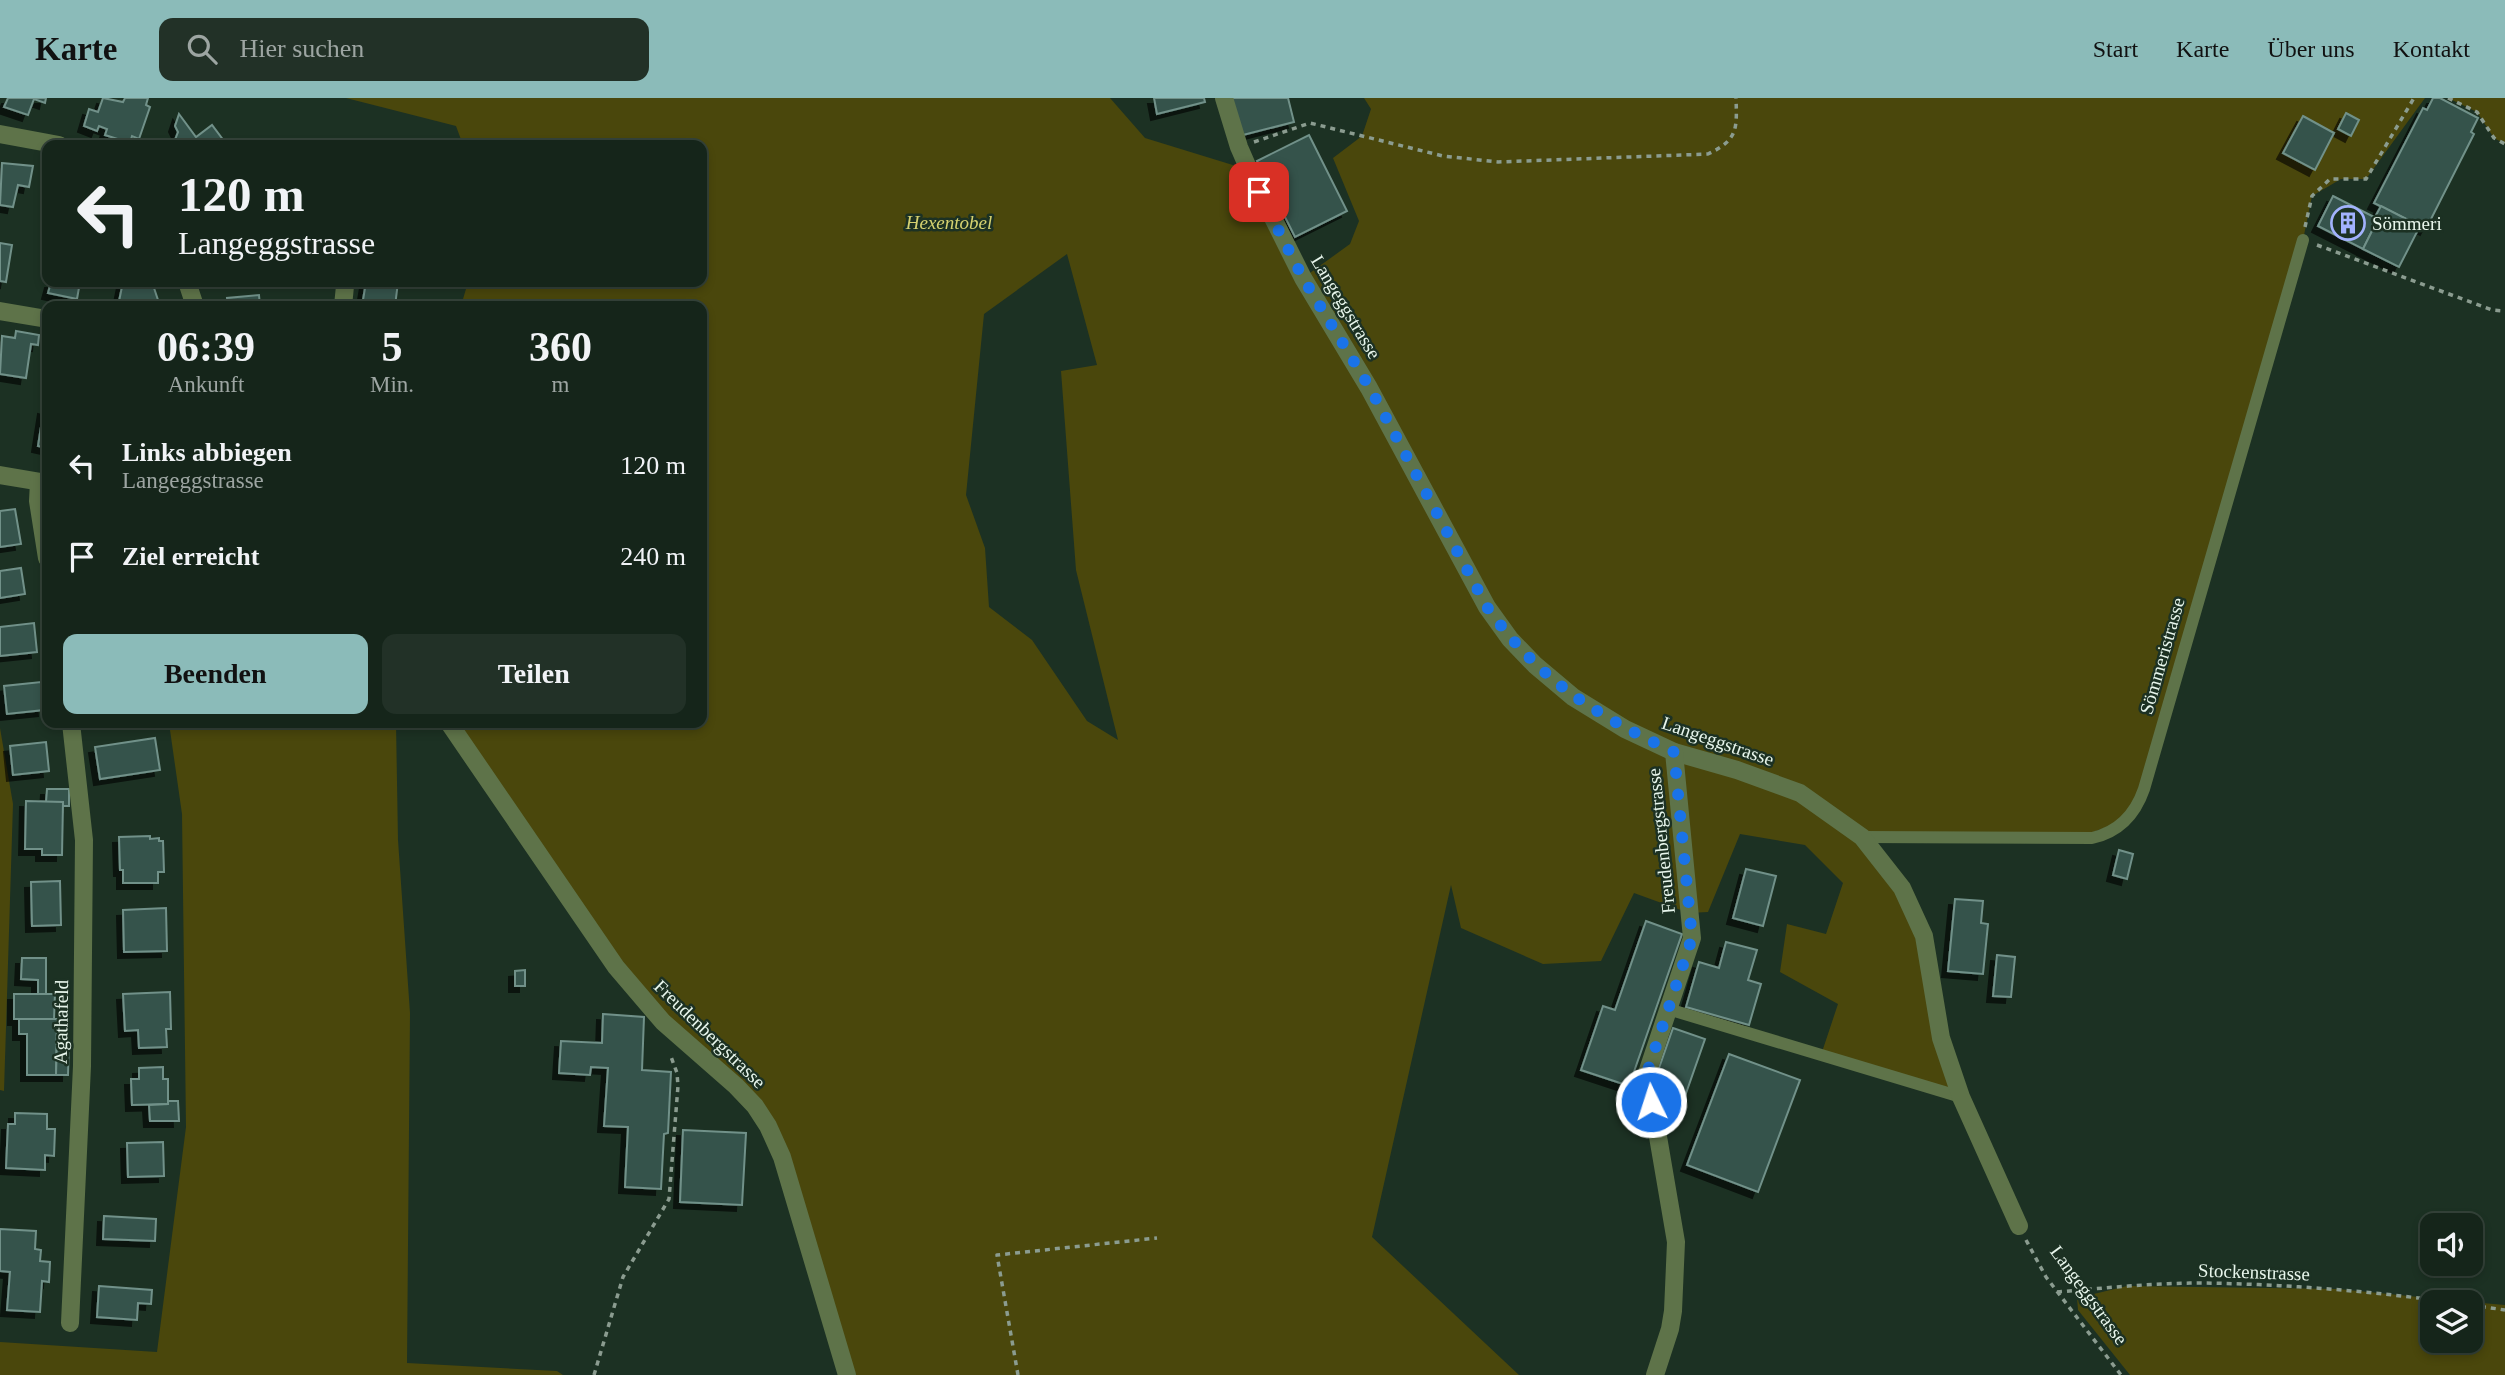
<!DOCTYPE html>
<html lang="de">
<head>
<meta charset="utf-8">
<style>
	body { margin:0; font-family:"Times New Roman",serif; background:#223127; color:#f1f3f6; height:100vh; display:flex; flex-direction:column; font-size:26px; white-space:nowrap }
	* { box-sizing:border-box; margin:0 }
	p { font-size:23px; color:#9da5a2 }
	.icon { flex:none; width:38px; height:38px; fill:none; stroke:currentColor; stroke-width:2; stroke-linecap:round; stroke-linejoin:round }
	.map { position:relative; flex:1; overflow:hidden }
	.panel { position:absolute; left:42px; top:203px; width:665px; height:427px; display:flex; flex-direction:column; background:#15251a; border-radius:14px; box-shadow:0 4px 10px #0003,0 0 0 2px #344239 }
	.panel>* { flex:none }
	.hud { position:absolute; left:42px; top:42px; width:665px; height:147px; border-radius:14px; box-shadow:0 4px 10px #0003,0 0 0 2px #344239; background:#15251a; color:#f1f3f6; overflow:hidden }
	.controls { position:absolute; left:2420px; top:1115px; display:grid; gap:14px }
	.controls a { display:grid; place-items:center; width:63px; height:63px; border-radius:14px; background:#15251a; box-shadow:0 4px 10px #0003,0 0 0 2px #344239; font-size:35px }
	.pin { position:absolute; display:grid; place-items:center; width:60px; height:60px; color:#fff; margin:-30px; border-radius:14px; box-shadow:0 4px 10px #0006 }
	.me { position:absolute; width:77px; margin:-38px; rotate:356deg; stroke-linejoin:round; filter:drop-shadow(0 0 5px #0008) }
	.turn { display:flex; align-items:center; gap:24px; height:147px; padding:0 21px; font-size:32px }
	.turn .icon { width:91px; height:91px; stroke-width:2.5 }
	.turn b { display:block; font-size:49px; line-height:60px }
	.eta { display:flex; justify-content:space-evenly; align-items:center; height:119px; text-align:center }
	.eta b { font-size:42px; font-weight:700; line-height:49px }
	.button { display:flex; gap:14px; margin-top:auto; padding:14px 21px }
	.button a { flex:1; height:80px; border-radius:14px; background:#8bbbb9; color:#111; font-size:28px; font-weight:700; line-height:80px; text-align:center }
	.button a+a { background:#223127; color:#f1f3f6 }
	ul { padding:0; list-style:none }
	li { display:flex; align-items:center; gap:21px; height:91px; padding:0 21px }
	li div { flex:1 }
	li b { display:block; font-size:26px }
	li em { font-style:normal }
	header { display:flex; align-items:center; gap:42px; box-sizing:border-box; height:98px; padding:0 35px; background:#8bbbb9; color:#111 }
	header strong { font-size:33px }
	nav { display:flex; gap:38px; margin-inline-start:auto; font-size:24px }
	.search { width:490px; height:63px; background:#223127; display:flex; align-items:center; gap:18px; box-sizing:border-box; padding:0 24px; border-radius:14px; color:#9da5a2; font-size:26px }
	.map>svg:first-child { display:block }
	.green { fill:#4a470c; fill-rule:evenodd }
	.building { fill:#35534c; stroke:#719189; stroke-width:2; filter:url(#shadow) }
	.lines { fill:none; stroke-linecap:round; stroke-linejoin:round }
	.path { stroke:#8b9c90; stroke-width:3.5; stroke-dasharray:5 5; stroke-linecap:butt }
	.service { stroke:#5e7349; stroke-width:12 }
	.minor { stroke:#5e7349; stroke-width:18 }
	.route { stroke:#1a73e8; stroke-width:12; stroke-dasharray:0 21.6 }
	.labels { text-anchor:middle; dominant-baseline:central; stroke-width:5; stroke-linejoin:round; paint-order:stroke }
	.park-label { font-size:19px; font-style:italic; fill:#d6d270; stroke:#1c3123 }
	.poi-label { font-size:19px; fill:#e8f6ec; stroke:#1c3123; text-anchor:start }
	.street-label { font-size:19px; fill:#e8f6ec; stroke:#1c3123 }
</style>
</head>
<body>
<header>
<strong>Karte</strong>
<div class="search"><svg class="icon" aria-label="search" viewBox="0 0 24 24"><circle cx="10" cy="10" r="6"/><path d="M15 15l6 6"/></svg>Hier suchen</div>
<nav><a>Start</a><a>Karte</a><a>Über uns</a><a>Kontakt</a></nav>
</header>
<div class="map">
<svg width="2505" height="1277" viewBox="0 0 2505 1277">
	<defs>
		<filter id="shadow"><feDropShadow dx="-6" dy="6" stdDeviation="0" flood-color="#0009"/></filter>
	</defs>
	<rect width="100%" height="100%" fill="#1c3123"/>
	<g class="green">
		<path d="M 346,0 L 1110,0 L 1145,40 L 1249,72 L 1303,180 L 1350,146 L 1359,123 L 1333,60 L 1362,38 L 1371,11 L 1364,0 L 2425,0 L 2366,81 L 2341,81 L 2312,98 L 2303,142 L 2140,690 C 2126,722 2122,723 2091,735 L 1862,740 L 1902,790 L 1961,999 L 1821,957 L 1838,906 L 1780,874 L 1787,826 L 1826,836 L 1843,785 L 1805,747 L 1740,736 L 1708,814 L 1689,815 L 1634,795 L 1601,863 L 1543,866 L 1461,830 L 1451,787 L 1372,1139 L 1519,1277 L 856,1277 L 776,1042 L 650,911 L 449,625 L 702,625 L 702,208 L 461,208 L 468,184 L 702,184 L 702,47 L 463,47 L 456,28 ZM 1067,156 L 1097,267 L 1061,273 L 1076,472 L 1118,642 L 1087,623 L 1032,542 L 989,509 L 985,450 L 966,397 L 984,216 Z"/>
		<polygon points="2448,0 2505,0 2505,46 2494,40 2477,14"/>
		<polygon points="169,625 396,625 398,742 410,915 407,1265 557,1273 563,1277 0,1277 0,1244 157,1254 186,1029 182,716"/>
		<polygon points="0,630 13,706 4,993 0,992"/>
		<polygon points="2127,1188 2338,1191 2469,1204 2432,1204 2432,1242 2471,1242 2471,1204 2505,1207 2505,1277 2130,1277 2078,1212 2077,1200"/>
	</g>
	<g class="building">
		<polygon points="8,0 46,0 45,5 34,1 28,17 4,9"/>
		<polygon points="103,0 123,4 125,0 148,0 146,7 150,9 139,41 132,38 130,45 105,37 107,31 99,28 97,33 84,28 89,11 98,14"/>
		<polygon points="1154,0 1204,0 1205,4 1157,16"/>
		<polygon points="1230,0 1288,0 1294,24 1239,38"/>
		<polygon points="2433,0 2440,0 2478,20 2471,34 2474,36 2426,131 2374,105 2423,10 2427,12"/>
		<polygon points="2346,15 2359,22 2351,38 2338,31"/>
		<polygon points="179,16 196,39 212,27 227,47 173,47 178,34 175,28"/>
		<polygon points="2303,18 2334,35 2315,72 2283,55"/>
		<polygon points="1309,37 1347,113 1295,139 1257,63"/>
		<polygon points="2,65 33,68 29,89 18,87 13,109 0,107"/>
		<polygon points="2333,98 2378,121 2363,151 2318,128"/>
		<polygon points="2381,108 2420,128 2399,169 2363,151 2378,121 2375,119"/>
		<polygon points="0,145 12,147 6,184 0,183"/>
		<polygon points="51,184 80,184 77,201 48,195"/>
		<polygon points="123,184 152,184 160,208 118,208"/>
		<polygon points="366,184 398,184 395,208 362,208"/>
		<polygon points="259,197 260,208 228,208 227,200"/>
		<polygon points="16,233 39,237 38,247 31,246 26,280 0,276 2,238 15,240"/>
		<polygon points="44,310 47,311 47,350 38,348"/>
		<polygon points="15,411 21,446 0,449 0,413"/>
		<polygon points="21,470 25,496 0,500 0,473"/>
		<polygon points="34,525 37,554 0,558 0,529"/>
		<polygon points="41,584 44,612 7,616 4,588"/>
		<polygon points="155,640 160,672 100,681 95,649"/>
		<polygon points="46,644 49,673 13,677 10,648"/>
		<polygon points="47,691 69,691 69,708 63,708 63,704 46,704"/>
		<polygon points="26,703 63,704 62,757 42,757 42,751 25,751"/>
		<polygon points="150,738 150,741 159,740 159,743 163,743 164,774 158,774 158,785 123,785 123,772 120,772 119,739"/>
		<polygon points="2119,752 2133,756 2127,781 2113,777"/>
		<polygon points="1746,771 1776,778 1763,828 1733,820"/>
		<polygon points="60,783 61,827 32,828 31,784"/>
		<polygon points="1955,801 1983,803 1981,825 1988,826 1983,876 1948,873"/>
		<polygon points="166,810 167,853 124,854 123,812"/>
		<polygon points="1646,823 1682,836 1629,988 1581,972 1603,908 1615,912"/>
		<polygon points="1726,844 1757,852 1748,882 1761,886 1749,927 1686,909 1699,864 1719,870"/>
		<polygon points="1997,857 2015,859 2011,899 1993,898"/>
		<polygon points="22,860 46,860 46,896 38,896 38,882 21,881"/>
		<polygon points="525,872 525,888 515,888 515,873"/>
		<polygon points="170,894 171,931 166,931 167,949 139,950 138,932 125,933 123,896"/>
		<polygon points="14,896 55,896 54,921 14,921"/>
		<polygon points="603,916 644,919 642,972 671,974 668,1035 664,1036 661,1091 625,1089 628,1029 604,1028 608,970 591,969 590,977 559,975 561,943 602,945"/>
		<polygon points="19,921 57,921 56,977 27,977 27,936 19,936"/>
		<polygon points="1673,930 1705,941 1684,1001 1652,990"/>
		<polygon points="57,942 69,942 68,977 56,977"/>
		<polygon points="1729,956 1800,982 1758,1094 1687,1067"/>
		<polygon points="163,969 163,981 168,981 168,1006 132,1007 131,981 139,981 139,970"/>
		<polygon points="168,1003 178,1003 179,1023 150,1023 149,1007 168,1006"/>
		<polygon points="15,1015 47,1016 47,1031 55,1031 54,1058 45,1057 45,1072 6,1070 8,1026 15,1026"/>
		<polygon points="683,1032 746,1035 742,1107 680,1104"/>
		<polygon points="163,1044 164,1078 128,1079 127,1045"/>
		<polygon points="104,1118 156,1121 155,1143 103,1141"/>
		<polygon points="0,1131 36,1133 35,1151 41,1152 40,1163 50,1164 49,1184 42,1183 40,1214 7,1212 10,1174 0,1173"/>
		<polygon points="99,1188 152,1192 151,1206 138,1205 137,1222 97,1219"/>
	</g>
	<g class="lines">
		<g class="path">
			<polyline points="2448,0 2477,14 2494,40 2505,46"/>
			<path d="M 1254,44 L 1310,25 L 1443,58 L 1498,64 L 1708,56 C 1738,42 1737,31 1736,0"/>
			<polyline points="2305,129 2312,98 2330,81 2366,81 2414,0"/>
			<polyline points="2317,147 2492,212 2505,213"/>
			<polyline points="2026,1142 2046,1179 2121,1277"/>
			<path d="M 2057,1194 C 2105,1190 2153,1185 2201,1185 C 2284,1186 2368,1193 2450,1204"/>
			<polyline points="2471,1207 2505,1212"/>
			<polyline points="594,1277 623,1179 669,1101 678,988 677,975 670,956"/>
			<polyline points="1018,1277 997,1157 1157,1140"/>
		</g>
		<g class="service">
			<path d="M 1862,739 L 2092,740 C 2119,734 2135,717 2144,691 L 2303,142"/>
			<polyline points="1668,911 1961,999"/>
		</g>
		<g class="minor">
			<polyline points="1224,0 1239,49 1249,72 1303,180 1369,290 1487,509 1510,541 1535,567 1573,599 1625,631 1674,654 1737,672 1800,695 1862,739 1902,790 1924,838 1941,940 1961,999 2019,1128"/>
			<polyline points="0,36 59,47"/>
			<polyline points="187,184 195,208"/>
			<polyline points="343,208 345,188"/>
			<polyline points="0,213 47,221"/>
			<polyline points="0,377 47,385"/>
			<polyline points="39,384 38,403 47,460"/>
			<polyline points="449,625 616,869 663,924 736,988 755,1008 768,1028 782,1059 847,1277"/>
			<polyline points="70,1225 82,968 84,742 71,625"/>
			<polyline points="1655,1277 1670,1231 1673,1213 1676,1144 1656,1027 1645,981 1692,840 1674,654"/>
		</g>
	</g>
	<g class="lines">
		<path class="route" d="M 1259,94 L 1303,180 L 1370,290 L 1487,509 C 1539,582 1594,616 1674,654 L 1692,840 L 1645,981 L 1651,1004"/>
	</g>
	<defs>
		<g id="building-ring" transform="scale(1.75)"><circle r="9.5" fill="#1c3123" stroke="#a2b2fd" stroke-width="1.5"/><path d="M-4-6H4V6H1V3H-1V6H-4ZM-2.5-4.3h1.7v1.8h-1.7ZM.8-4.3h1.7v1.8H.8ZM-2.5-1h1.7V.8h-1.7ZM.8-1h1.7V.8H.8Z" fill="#a2b2fd"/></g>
	</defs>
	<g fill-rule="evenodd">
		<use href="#building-ring" x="2348" y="125"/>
	</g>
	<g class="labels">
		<g class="park-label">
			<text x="949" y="124">Hexentobel</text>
		</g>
		<g class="poi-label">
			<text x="2372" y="125">Sömmeri</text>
		</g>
		<g class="street-label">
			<text transform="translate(1346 209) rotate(59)">Langeggstrasse</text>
			<text transform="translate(2162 558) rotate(-74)">Sömmeristrasse</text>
			<text transform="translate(1718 643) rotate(19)">Langeggstrasse</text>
			<text transform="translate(1661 743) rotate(-96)">Freudenbergstrasse</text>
			<text transform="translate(61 924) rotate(-89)">Agathafeld</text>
			<text transform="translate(710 936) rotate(44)">Freudenbergstrasse</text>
			<text transform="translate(2254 1174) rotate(2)">Stockenstrasse</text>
			<text transform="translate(2089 1197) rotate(54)">Langeggstrasse</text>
		</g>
	</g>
</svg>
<div class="controls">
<a><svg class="icon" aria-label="sound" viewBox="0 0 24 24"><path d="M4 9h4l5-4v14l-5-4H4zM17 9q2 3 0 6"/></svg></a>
<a><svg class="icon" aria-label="layers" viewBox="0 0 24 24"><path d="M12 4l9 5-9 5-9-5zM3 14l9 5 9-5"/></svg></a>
</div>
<div class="pin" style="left:1259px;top:94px;background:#d93025"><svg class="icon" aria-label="arrive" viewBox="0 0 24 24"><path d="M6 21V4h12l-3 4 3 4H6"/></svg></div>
<svg class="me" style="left:1651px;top:1004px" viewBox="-20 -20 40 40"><circle r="17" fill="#1a73e8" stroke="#fff" stroke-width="3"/><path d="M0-11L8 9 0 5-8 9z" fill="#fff"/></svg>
<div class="hud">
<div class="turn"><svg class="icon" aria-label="left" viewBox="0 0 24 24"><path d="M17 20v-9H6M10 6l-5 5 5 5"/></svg><div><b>120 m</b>Langeggstrasse</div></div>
</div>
<section class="panel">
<div class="eta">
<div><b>06:39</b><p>Ankunft</p></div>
<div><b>5</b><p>Min.</p></div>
<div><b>360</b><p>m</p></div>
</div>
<ul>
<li><svg class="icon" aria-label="left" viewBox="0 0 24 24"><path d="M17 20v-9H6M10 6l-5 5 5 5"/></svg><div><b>Links abbiegen</b><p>Langeggstrasse</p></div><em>120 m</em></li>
<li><svg class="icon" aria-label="arrive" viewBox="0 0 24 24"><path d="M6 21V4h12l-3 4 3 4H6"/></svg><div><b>Ziel erreicht</b></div><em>240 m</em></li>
</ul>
<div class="button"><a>Beenden</a><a>Teilen</a></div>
</section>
</div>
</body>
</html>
